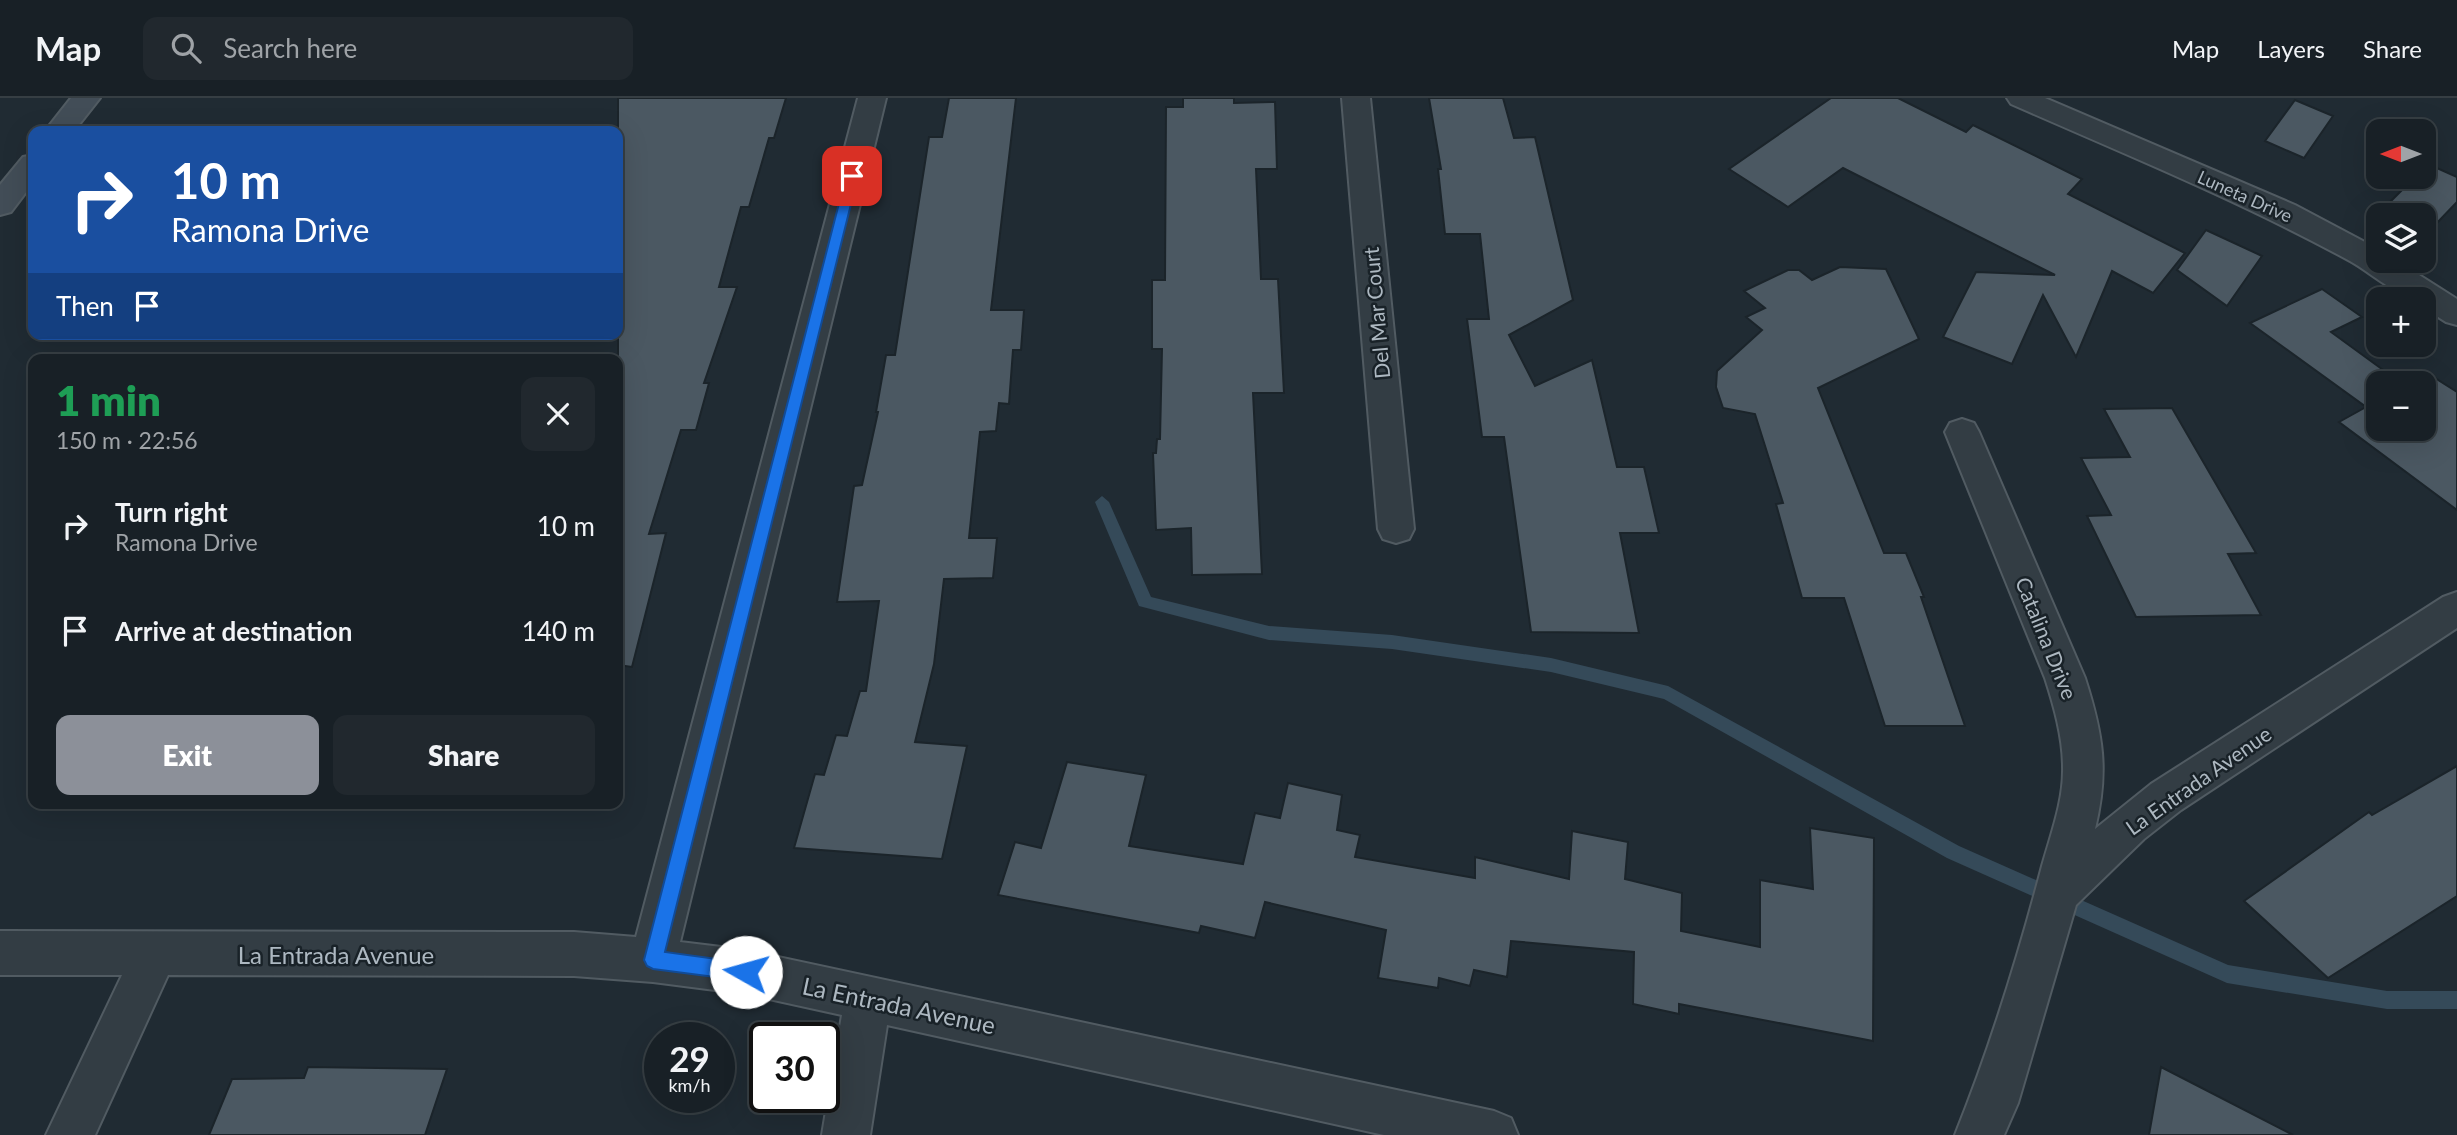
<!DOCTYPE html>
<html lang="en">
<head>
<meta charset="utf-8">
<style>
	body { margin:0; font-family:Lato,sans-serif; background:#21282e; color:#f1f3f6; height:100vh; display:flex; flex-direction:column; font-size:26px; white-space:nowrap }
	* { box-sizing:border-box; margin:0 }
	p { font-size:23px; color:#9fa3a7 }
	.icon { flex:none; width:38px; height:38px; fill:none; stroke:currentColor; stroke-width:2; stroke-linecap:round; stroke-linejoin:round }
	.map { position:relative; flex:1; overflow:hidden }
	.panel { position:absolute; left:28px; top:256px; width:595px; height:455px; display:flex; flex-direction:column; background:#182026; border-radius:14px; box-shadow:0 7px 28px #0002,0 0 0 2px #363e43 }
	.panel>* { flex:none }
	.banner { position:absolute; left:28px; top:28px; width:595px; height:214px; border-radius:14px; box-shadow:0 7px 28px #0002,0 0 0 2px #363e43; background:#1a4fa0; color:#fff; overflow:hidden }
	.needle { width:46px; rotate:270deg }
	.tools { position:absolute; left:2366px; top:21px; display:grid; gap:14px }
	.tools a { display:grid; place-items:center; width:70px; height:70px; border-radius:14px; background:#182026; box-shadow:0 7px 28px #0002,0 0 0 2px #363e43; font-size:35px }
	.speed { position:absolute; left:644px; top:924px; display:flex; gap:14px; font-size:35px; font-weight:700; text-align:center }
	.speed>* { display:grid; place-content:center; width:91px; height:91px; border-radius:50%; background:#182026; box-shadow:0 7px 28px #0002,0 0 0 2px #363e43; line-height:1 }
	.speed small { font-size:18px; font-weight:400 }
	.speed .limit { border:4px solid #111; border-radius:10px; background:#fff; color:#111 }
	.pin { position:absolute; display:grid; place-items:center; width:60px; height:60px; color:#fff; margin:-30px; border-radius:14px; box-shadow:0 4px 10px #0006 }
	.me { position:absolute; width:77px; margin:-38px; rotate:277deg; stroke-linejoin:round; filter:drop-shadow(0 0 5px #0008) }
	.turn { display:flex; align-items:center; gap:24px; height:147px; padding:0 28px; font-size:32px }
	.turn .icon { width:91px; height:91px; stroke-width:2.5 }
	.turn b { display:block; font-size:49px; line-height:60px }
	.then { display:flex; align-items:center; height:66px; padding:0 28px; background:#0003; gap:14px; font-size:26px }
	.round { display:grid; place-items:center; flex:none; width:74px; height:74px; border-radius:14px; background:#21282e }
	.head { display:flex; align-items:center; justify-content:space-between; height:119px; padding:0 28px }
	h1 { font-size:42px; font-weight:800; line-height:52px; color:#1e9e55 }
	.cta { display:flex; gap:14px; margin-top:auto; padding:14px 28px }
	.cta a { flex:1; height:80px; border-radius:14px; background:#8c9099; color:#fff; font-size:28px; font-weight:800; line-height:80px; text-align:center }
	.cta a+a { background:#21282e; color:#f1f3f6 }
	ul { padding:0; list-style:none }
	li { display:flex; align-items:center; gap:21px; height:105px; padding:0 28px }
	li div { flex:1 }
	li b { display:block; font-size:26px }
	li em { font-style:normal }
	header { display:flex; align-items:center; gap:42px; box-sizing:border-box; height:98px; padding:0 35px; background:#182026; border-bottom:2px solid #363e43 }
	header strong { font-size:33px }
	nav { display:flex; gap:38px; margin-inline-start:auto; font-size:24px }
	.search { width:490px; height:63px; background:#21282e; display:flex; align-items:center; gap:18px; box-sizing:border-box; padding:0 24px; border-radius:14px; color:#9fa3a7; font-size:26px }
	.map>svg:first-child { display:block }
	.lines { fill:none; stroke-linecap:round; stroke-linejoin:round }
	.stream { fill:#354a59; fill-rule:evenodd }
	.building { fill:#4b5862; stroke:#1b242a; stroke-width:2 }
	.street-casing { stroke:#515b62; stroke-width:4 }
	.secondary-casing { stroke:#515b62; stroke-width:4 }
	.street { fill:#333d44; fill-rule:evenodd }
	.secondary { fill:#424d57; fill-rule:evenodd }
	.route { fill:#1a73e8; stroke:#114b97; stroke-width:2 }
	.labels { text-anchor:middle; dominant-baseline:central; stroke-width:5; stroke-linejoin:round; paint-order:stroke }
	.far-street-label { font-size:18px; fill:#adb8c1; stroke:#192228 }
	.street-label { font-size:21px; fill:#adb8c1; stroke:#192228 }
	.near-street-label { font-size:24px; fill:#adb8c1; stroke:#192228 }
</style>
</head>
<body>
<header>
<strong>Map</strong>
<div class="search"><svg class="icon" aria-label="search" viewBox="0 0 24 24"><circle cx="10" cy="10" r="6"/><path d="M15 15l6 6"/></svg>Search here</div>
<nav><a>Map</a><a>Layers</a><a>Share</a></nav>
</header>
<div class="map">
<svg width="2457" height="1037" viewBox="0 0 2457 1037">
	<rect width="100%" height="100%" fill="#202b33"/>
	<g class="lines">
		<polygon class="stream" points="1102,398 1109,404 1151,499 1269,528 1392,537 1551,560 1668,588 1959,748 2228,867 2387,893 2457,893 2457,911 2387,911 2227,885 1947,760 1664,601 1551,574 1392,551 1269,542 1139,508 1095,404"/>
	</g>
	<g class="building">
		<polygon points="618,0 786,0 774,40 769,40 749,109 741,109 719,189 737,189 704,285 709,285 696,332 681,332 649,436 666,435 632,569 618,567"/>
		<polygon points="949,0 1016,0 991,212 1024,212 1021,252 1013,252 1009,306 999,305 996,333 980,334 969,440 997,440 993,480 944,481 934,566 915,644 967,648 942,761 794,750 815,676 824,677 836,637 847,638 860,593 866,593 879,503 837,504 854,388 862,387 878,314 876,314 886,257 895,257 929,39 942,39"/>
		<polygon points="1183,0 1234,0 1234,5 1275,4 1277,71 1256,71 1261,181 1278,181 1284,295 1253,295 1262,476 1192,477 1191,430 1156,432 1153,355 1156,355 1157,341 1160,341 1162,251 1152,251 1152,182 1165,182 1166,9 1183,9"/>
		<polygon points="1429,0 1503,0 1514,40 1535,39 1573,202 1509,237 1535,288 1592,262 1617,369 1644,369 1659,435 1620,435 1639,535 1531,534 1504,339 1482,339 1467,221 1489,221 1480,136 1445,136 1438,71 1441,71"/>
		<polygon points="1831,0 1898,0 1966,34 1973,27 2082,81 2068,96 2185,155 2153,195 2112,173 2076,259 2043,197 2012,266 1943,239 1976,174 2055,177 1843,70 1788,109 1729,71"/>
		<polygon points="2295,2 2333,18 2304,60 2265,43"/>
		<polygon points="2428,66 2457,79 2457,104 2435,127 2424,121 2424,117 2415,117 2389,105 2415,79 2424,79 2424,70"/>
		<polygon points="2206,132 2262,158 2227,208 2177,172"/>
		<polygon points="1840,169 1886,171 1919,241 1818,290 1884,455 1906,455 1924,499 1921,499 1965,628 1885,628 1844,500 1802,500 1776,406 1783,405 1755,316 1723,310 1716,289 1717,273 1762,232 1746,219 1765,210 1744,193 1788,172 1799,172 1812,182"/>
		<polygon points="2322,191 2362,219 2331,234 2401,285 2378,285 2378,331 2424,331 2424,285 2408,285 2427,275 2457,294 2457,412 2339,324 2366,309 2250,225"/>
		<polygon points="2172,310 2256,455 2228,456 2261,517 2136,519 2087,418 2111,417 2081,360 2130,359 2104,311"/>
		<polygon points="1067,664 1146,677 1129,748 1243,766 1255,715 1280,720 1288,685 1342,697 1337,732 1360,737 1355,759 1475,780 1475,759 1569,781 1572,733 1628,744 1625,781 1682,795 1681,833 1760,849 1760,782 1813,791 1810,730 1874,740 1873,943 1679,906 1679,916 1633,906 1634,854 1511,843 1507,879 1474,872 1470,888 1439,880 1438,890 1378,880 1386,832 1265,804 1255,840 1201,828 1199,835 998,797 1015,744 1041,750"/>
		<polygon points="2457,668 2457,798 2328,880 2244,803 2369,714 2372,717"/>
		<polygon points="308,969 447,971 425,1037 209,1037 232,981 304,980"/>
		<polygon points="2161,969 2293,1037 2149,1037"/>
	</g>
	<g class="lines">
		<g class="street-casing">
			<g id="street">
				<polygon points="858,0 886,0 680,844 746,852 1494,1013 1511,1020 1518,1037 1384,1037 887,927 870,1037 822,1037 842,917 746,896 653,884 574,878 168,877 95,1037 46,1037 122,877 0,877 0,833 574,834 636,839"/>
				<polygon points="1342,0 1370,0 1414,431 1409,441 1396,445 1383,441 1378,431"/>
				<path d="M 2007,0 L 2045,0 L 2295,107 L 2378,151 L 2378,163 L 2397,163 L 2457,201 L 2457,227 L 2446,224 L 2424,210 L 2424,201 C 2398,201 2372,175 2350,163 C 2240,103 2125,56 2011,6 Z"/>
				<path d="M 1962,321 L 1974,325 L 1979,334 L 2085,580 C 2103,636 2109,673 2095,731 L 2151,686 L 2443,499 L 2457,494 L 2457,530 L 2181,712 L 2144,741 L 2076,807 L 2018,1005 L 2004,1037 L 1955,1037 C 1990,950 2018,859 2042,768 C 2051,736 2064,702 2063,669 C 2063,639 2054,608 2045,580 L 1945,334 L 1950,325 Z"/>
			</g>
		</g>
		<g class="secondary-casing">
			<g id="secondary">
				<polygon points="71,0 100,0 74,33 45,33"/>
				<polygon points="33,57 33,85 11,114 0,117 0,87 23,59"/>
			</g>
		</g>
		<use href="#street" class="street"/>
		<use href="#secondary" class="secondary"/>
	</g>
	<polygon class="route" points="852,74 858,78 665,854 746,865 752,867 755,874 752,880 746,883 653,871 647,868 644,862 846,78"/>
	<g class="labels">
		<g class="far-street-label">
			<text transform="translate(2245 98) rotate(24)">Luneta Drive</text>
		</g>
		<g class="street-label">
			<text transform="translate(1376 215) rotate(-95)">Del Mar Court</text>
			<text transform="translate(2047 540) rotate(68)">Catalina Drive</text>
			<text transform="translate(2198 682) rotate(-35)">La Entrada Avenue</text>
		</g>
		<g class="near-street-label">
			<text x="336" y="856">La Entrada Avenue</text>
			<text transform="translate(899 907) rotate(12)">La Entrada Avenue</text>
		</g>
	</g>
</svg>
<div class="tools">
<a><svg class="needle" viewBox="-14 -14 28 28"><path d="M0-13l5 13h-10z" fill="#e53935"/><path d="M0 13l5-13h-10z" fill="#9fa3a7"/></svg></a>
<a><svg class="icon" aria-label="layers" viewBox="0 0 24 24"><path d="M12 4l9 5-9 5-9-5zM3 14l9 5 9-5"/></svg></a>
<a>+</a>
<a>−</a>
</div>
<div class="speed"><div>29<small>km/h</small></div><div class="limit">30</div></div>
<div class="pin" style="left:852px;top:78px;background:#d93025"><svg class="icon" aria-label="arrive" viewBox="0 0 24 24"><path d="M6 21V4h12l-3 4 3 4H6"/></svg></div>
<svg class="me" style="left:746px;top:874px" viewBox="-20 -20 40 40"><circle r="19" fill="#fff"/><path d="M0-13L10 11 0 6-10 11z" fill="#1a73e8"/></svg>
<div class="banner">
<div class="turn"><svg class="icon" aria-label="right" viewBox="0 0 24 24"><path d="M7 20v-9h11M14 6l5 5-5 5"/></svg><div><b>10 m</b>Ramona Drive</div></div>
<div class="then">Then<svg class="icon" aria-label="arrive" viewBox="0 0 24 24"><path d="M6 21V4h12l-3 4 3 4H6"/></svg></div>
</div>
<section class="panel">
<div class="head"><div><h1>1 min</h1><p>150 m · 22:56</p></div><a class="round"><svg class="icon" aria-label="close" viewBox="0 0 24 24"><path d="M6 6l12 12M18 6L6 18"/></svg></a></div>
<ul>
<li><svg class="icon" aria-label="right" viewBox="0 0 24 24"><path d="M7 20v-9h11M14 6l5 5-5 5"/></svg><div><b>Turn right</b><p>Ramona Drive</p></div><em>10 m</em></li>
<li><svg class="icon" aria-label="arrive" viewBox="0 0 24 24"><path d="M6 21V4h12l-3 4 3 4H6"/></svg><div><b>Arrive at destination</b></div><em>140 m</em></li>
</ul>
<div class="cta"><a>Exit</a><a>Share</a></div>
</section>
</div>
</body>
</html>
